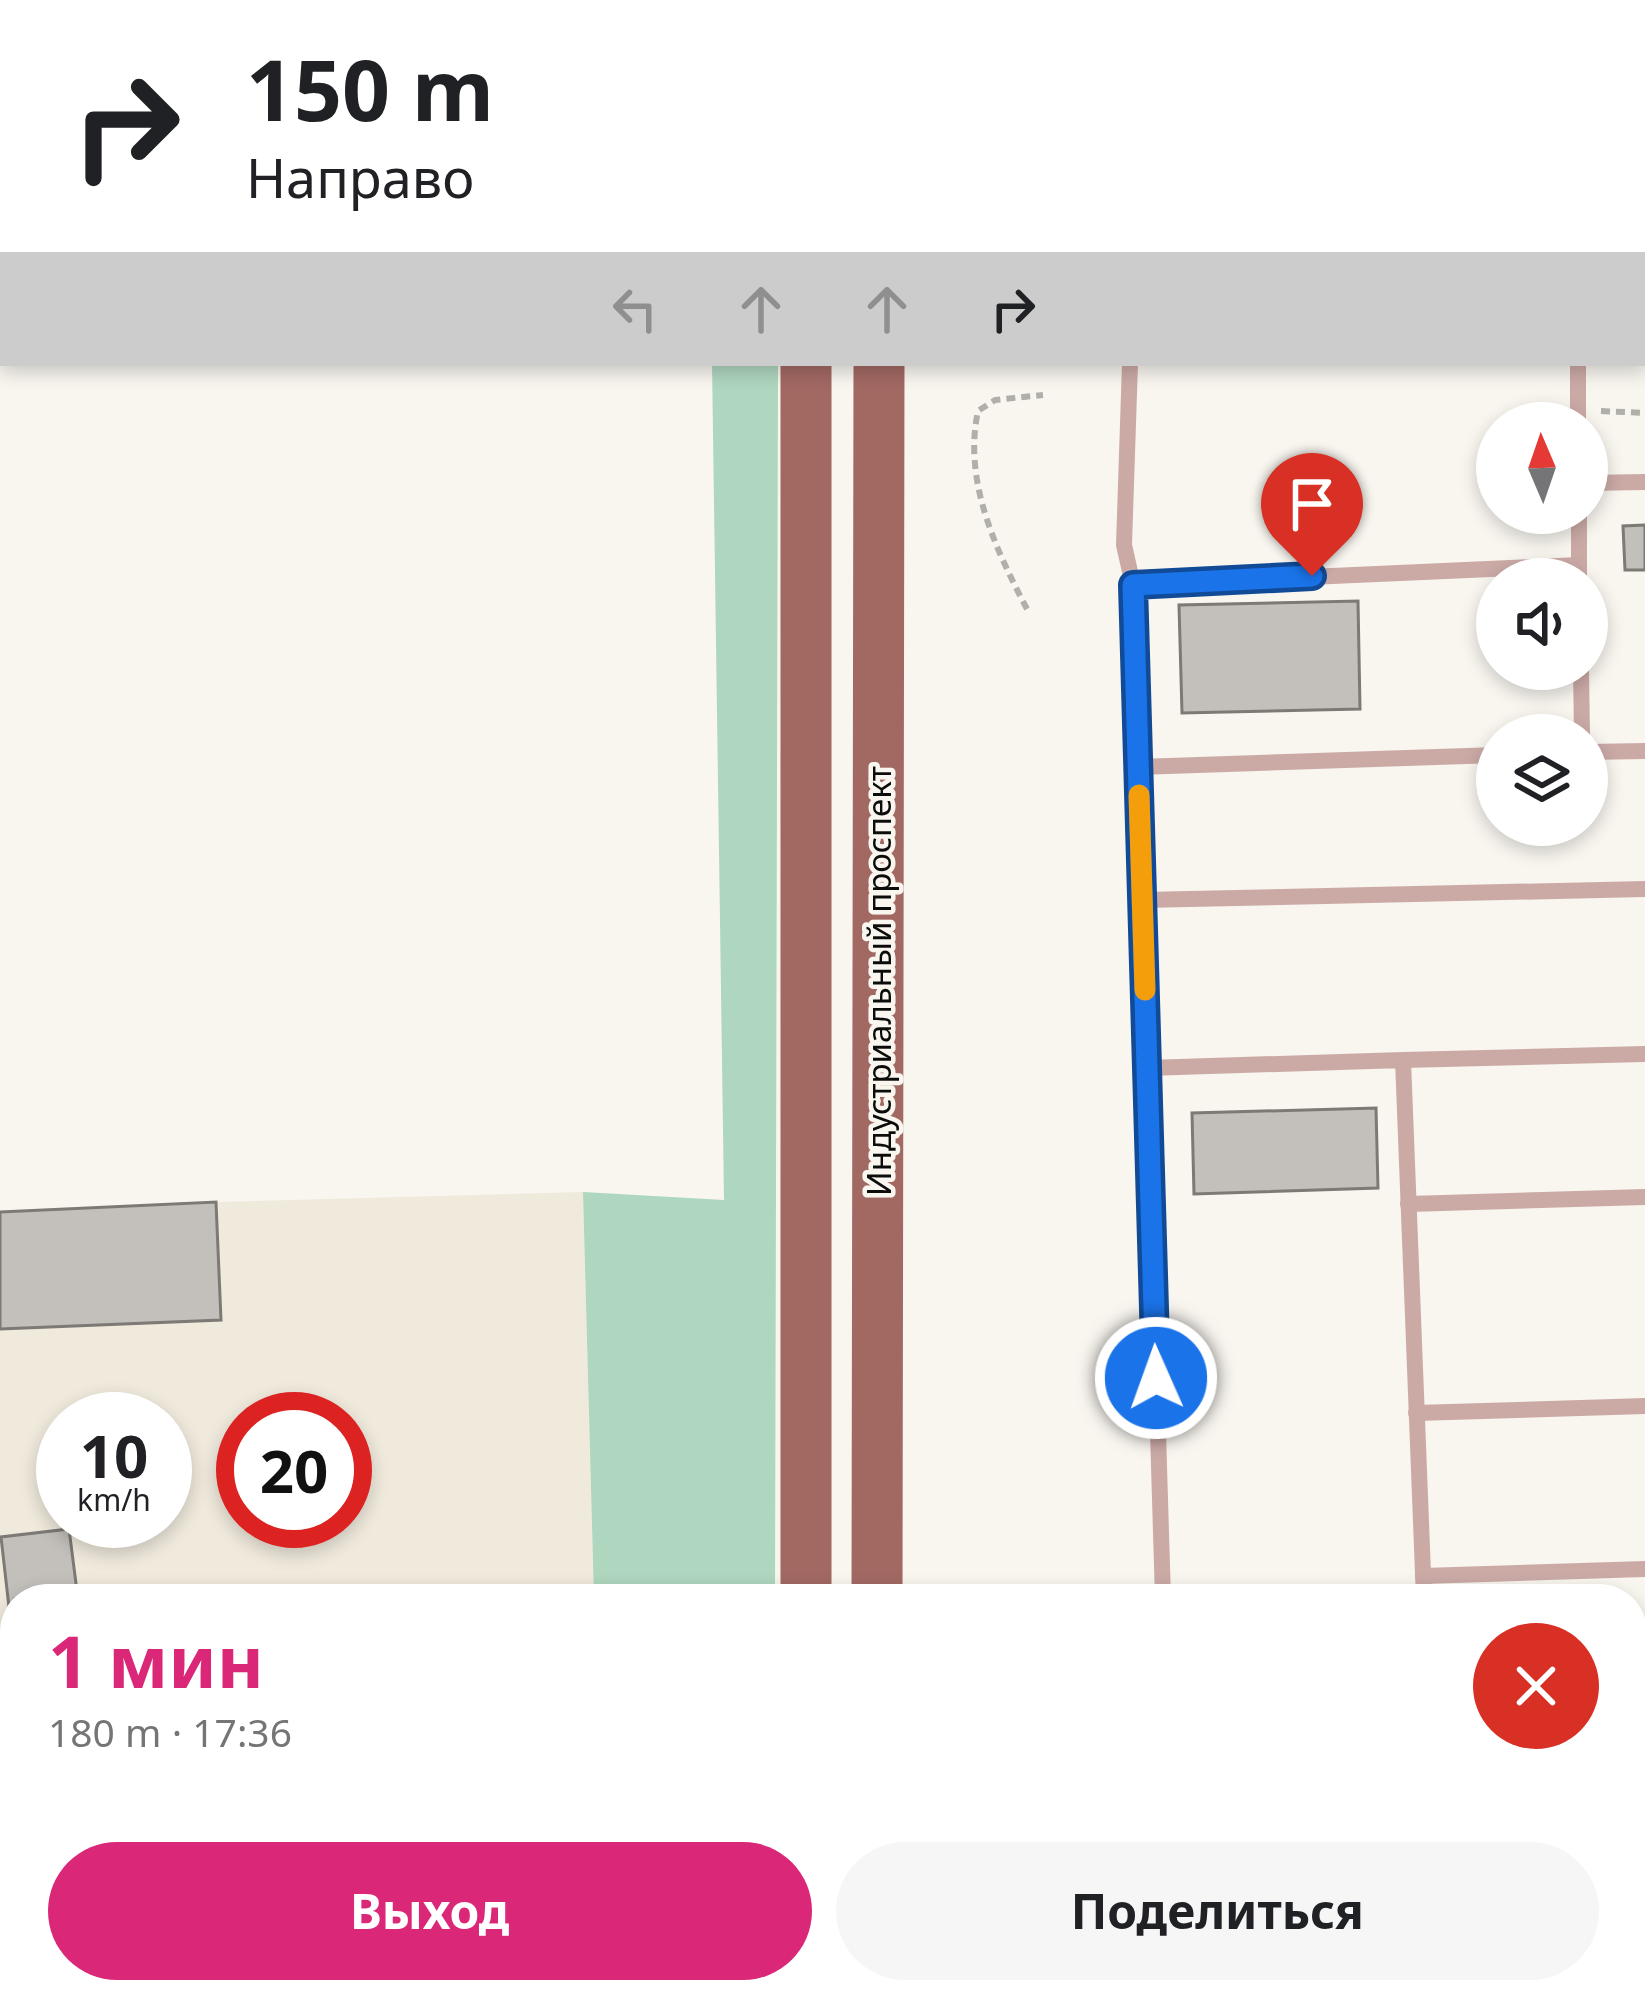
<!DOCTYPE html>
<html lang="ru">
<head>
<meta charset="utf-8">
<style>
	body { margin:0; font-family:"Noto Sans",sans-serif; background:#f6f6f6; color:#202124; height:100vh; display:flex; flex-direction:column; font-size:45px; white-space:nowrap }
	* { box-sizing:border-box; margin:0 }
	p { font-size:39px; color:#757577 }
	.icon { flex:none; width:66px; height:66px; fill:none; stroke:currentColor; stroke-width:2; stroke-linecap:round; stroke-linejoin:round }
	.map { position:relative; flex:1; overflow:hidden }
	.side { position:absolute; left:0px; top:1584px; width:1647px; height:420px; display:flex; flex-direction:column; background:#fff; border-radius:48px 48px 0 0; box-shadow:0 6px 18px #0003 }
	.side>* { flex:none }
	.guide { position:absolute; left:0px; top:0px; width:1647px; height:366px; box-shadow:0 6px 18px #0003; background:#fff; color:#202124; overflow:hidden }
	.needle { width:78px; rotate:358deg }
	.controls { position:absolute; left:1476px; top:402px; display:grid; gap:24px }
	.controls a { display:grid; place-items:center; width:132px; height:132px; border-radius:50%; background:#fff; box-shadow:0 6px 18px #0003; font-size:60px }
	.speed { position:absolute; left:36px; top:1392px; display:flex; gap:24px; font-size:60px; font-weight:700; text-align:center }
	.speed>* { display:grid; place-content:center; width:156px; height:156px; border-radius:50%; background:#fff; box-shadow:0 6px 18px #0003; line-height:1 }
	.speed small { font-size:30px; font-weight:400 }
	.speed .limit { border:18px solid #d22; background:#fff; color:#111 }
	.pin { position:absolute; display:grid; place-items:center; width:102px; height:102px; color:#fff; margin:-123px -51px; border-radius:50% 50% 50% 0; rotate:-45deg; box-shadow:0 0 12px #0007 }
	.pin .icon { rotate:45deg }
	.me { position:absolute; width:132px; margin:-66px; rotate:358deg; stroke-linejoin:round; filter:drop-shadow(0 0 9px #0008) }
	.turn { display:flex; align-items:center; gap:42px; height:252px; padding:0 48px; font-size:54px }
	.turn .icon { width:156px; height:156px; stroke-width:2.5 }
	.turn b { display:block; font-size:84px; line-height:102px }
	.lanes { display:flex; align-items:center; height:114px; padding:0 48px; background:#0003; justify-content:center; gap:60px; direction:ltr }
	.lanes .off { opacity:.35 }
	.round { display:grid; place-items:center; flex:none; width:126px; height:126px; border-radius:63px; background:#f6f6f6 }
	.headline { display:flex; align-items:center; justify-content:space-between; height:204px; padding:0 48px }
	h1 { font-size:72px; font-weight:700; line-height:90px; color:#db2777 }
	.action { display:flex; gap:24px; margin-top:auto; padding:24px 48px }
	.action a { flex:1; height:138px; border-radius:72px; background:#db2777; color:#fff; font-size:48px; font-weight:700; line-height:138px; text-align:center }
	.action a+a { background:#f6f6f6; color:#202124 }
	.map>svg:first-child { display:block }
	.commercial { fill:#fee5ed }
	.built { fill:#f0eadd; fill-rule:evenodd }
	.green { fill:#afd6bf }
	.building { fill:#c3bfba; stroke:#7d7974; stroke-width:3 }
	.lines { fill:none; stroke-linecap:round; stroke-linejoin:round }
	.path { stroke:#b1afaa; stroke-width:6; stroke-dasharray:9 6; stroke-linecap:butt }
	.lane { stroke:#cbaaa6; stroke-width:16 }
	.secondary { stroke:#b4847f; stroke-width:45 }
	.primary { stroke:#a26963; stroke-width:51 }
	.route-casing { stroke:#114b97; stroke-width:30 }
	.route { stroke:#1a73e8; stroke-width:21 }
	.slow { stroke:#f59e0b; stroke-width:21 }
	.labels { text-anchor:middle; dominant-baseline:central; stroke-width:9; stroke-linejoin:round; paint-order:stroke }
	.street-label { font-size:33px; fill:#0c0c0a; stroke:#f9f6f0 }
</style>
</head>
<body>
<div class="map">
<svg width="1645" height="2004" viewBox="0 0 1645 2004">
	<rect width="100%" height="100%" fill="#f9f6f0"/>
	<polygon class="commercial" points="1082,0 1645,0 1645,38 1644,3"/>
	<path class="built" d="M 583,1192 L 594,1599 L 15,1599 L 15,1989 L 604,1989 L 604,2004 L 0,2004 L 0,1213 L 216,1202 ZM 63,1419 L 165,1419 L 165,1521 L 63,1521 ZM 243,1419 L 345,1419 L 345,1521 L 243,1521 Z"/>
	<g class="green">
		<polygon points="712,363 778,363 775,1599 594,1599 583,1192 724,1200"/>
		<rect x="604" y="1989" width="170" height="15"/>
	</g>
	<g class="building">
		<polygon points="462,0 574,0 574,3 463,3"/>
		<polygon points="1645,525 1645,570 1625,570 1623,526"/>
		<polygon points="1358,601 1360,709 1182,713 1179,605"/>
		<polygon points="1376,1108 1378,1188 1194,1194 1192,1113"/>
		<polygon points="216,1202 221,1320 0,1329 0,1212"/>
		<polygon points="69,1529 78,1599 15,1599 15,1660 1,1537"/>
		<polygon points="399,1989 502,1989 503,2004 399,2004"/>
	</g>
	<g class="lines">
		<g class="path">
			<polyline points="1134,0 1137,3"/>
			<polyline points="1045,3 1046,0"/>
			<polyline points="1601,411 1645,413"/>
			<path d="M 1027,609 C 995,548 963,480 978,411 L 995,400 L 1043,395"/>
		</g>
		<g class="lane">
			<polyline points="1130,363 1124,545 1133,585 1138,767 1497,755"/>
			<polyline points="1578,423 1578,363"/>
			<polyline points="1587,483 1645,482"/>
			<polyline points="1579,565 1579,513"/>
			<polyline points="1133,585 1579,565 1579,579"/>
			<polyline points="1581,669 1582,735"/>
			<polyline points="1587,752 1645,751"/>
			<polyline points="1138,767 1163,1599"/>
			<polyline points="1142,900 1645,889"/>
			<polyline points="1403,1060 1645,1054"/>
			<polyline points="1147,1068 1403,1060 1424,1599"/>
			<polyline points="1408,1204 1645,1197"/>
			<polyline points="1416,1413 1645,1406"/>
			<polyline points="1423,1576 1645,1569"/>
			<polyline points="1632,1890 1645,1890"/>
		</g>
		<g class="secondary">
			<polyline points="407,3 407,0"/>
			<polyline points="1644,166 1645,166"/>
			<polyline points="1644,258 1645,258"/>
			<polyline points="0,319 3,319"/>
		</g>
		<g class="primary">
			<polyline points="807,0 807,3"/>
			<polyline points="879,3 879,0"/>
			<polyline points="806,363 806,1599"/>
			<polyline points="877,1599 879,363"/>
			<polyline points="806,2004 806,1989"/>
			<polyline points="877,2004 877,1989"/>
		</g>
	</g>
	<g class="lines">
		<g class="route-casing">
			<polyline id="route" points="1156,1378 1133,585 1312,576"/>
		</g>
		<use href="#route" class="route"/>
		<polyline class="slow" points="1139,795 1145,990"/>
	</g>
	<g class="labels">
		<g class="street-label">
			<text transform="translate(878 981) rotate(-90)">Индустриальный проспект</text>
		</g>
	</g>
</svg>
<div class="controls">
<a><svg class="needle" viewBox="-14 -14 28 28"><path d="M0-13l5 13h-10z" fill="#e53935"/><path d="M0 13l5-13h-10z" fill="#757577"/></svg></a>
<a><svg class="icon" aria-label="sound" viewBox="0 0 24 24"><path d="M4 9h4l5-4v14l-5-4H4zM17 9q2 3 0 6"/></svg></a>
<a><svg class="icon" aria-label="layers" viewBox="0 0 24 24"><path d="M12 4l9 5-9 5-9-5zM3 14l9 5 9-5"/></svg></a>
</div>
<div class="speed"><div>10<small>km/h</small></div><div class="limit">20</div></div>
<div class="pin" style="left:1312px;top:576px;background:#d93025"><svg class="icon" aria-label="arrive" viewBox="0 0 24 24"><path d="M6 21V4h12l-3 4 3 4H6"/></svg></div>
<svg class="me" style="left:1156px;top:1378px" viewBox="-20 -20 40 40"><circle r="17" fill="#1a73e8" stroke="#fff" stroke-width="3"/><path d="M0-11L8 9 0 5-8 9z" fill="#fff"/></svg>
<div class="guide">
<div class="turn"><svg class="icon" aria-label="right" viewBox="0 0 24 24"><path d="M7 20v-9h11M14 6l5 5-5 5"/></svg><div><b>150 m</b>Направо</div></div>
<div class="lanes"><svg class="icon off" aria-label="left" viewBox="0 0 24 24"><path d="M17 20v-9H6M10 6l-5 5 5 5"/></svg><svg class="icon off" aria-label="ahead" viewBox="0 0 24 24"><path d="M12 20V5M6 11l6-6 6 6"/></svg><svg class="icon off" aria-label="ahead" viewBox="0 0 24 24"><path d="M12 20V5M6 11l6-6 6 6"/></svg><svg class="icon" aria-label="right" viewBox="0 0 24 24"><path d="M7 20v-9h11M14 6l5 5-5 5"/></svg></div>
</div>
<section class="side">
<div class="headline"><div><h1>1 мин</h1><p>180 m · 17:36</p></div><a class="round" style="background:#d93025;color:#fff"><svg class="icon" aria-label="close" viewBox="0 0 24 24"><path d="M6 6l12 12M18 6L6 18"/></svg></a></div>
<div class="action"><a>Выход</a><a>Поделиться</a></div>
</section>
</div>
</body>
</html>
